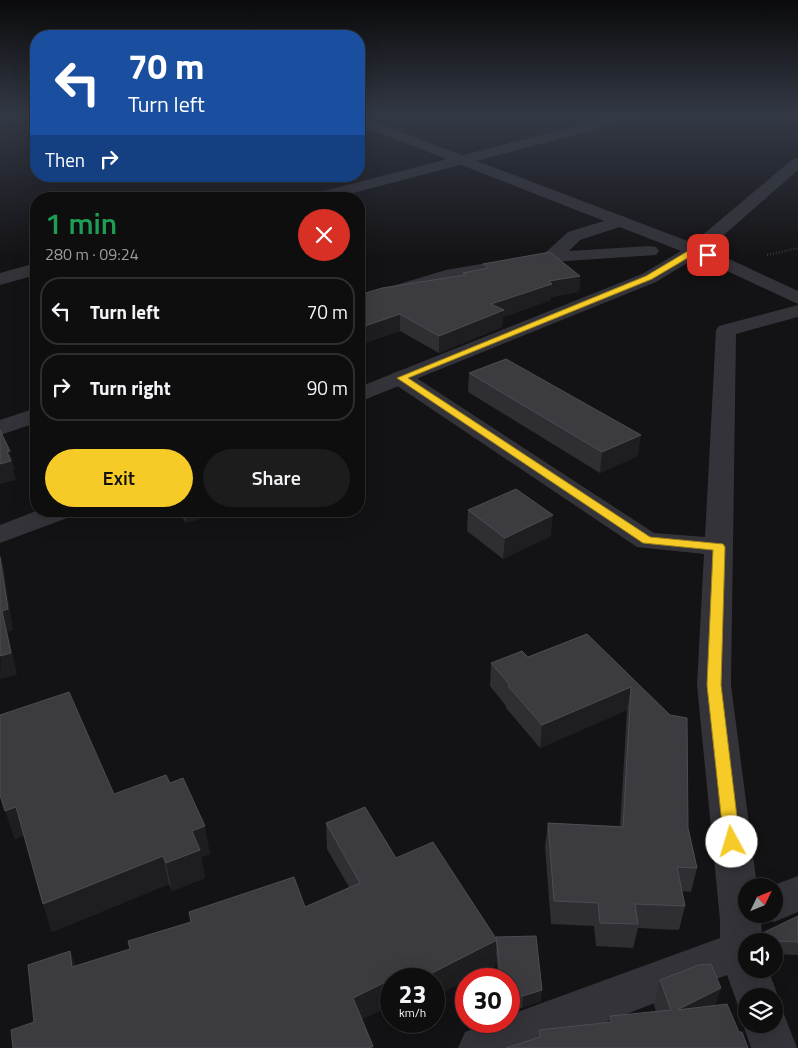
<!DOCTYPE html>
<html lang="en">
<head>
<meta charset="utf-8">
<style>
	body { margin:0; font-family:"Titillium Web",sans-serif; background:#1c1c1d; color:#f1f3f6; height:100vh; display:flex; flex-direction:column; font-size:19px; white-space:nowrap }
	* { box-sizing:border-box; margin:0 }
	p { font-size:16px; color:#9b9c9e }
	.icon { flex:none; width:28px; height:28px; fill:none; stroke:currentColor; stroke-width:2; stroke-linecap:round; stroke-linejoin:round }
	.map { position:relative; flex:1; overflow:hidden }
	.side { position:absolute; left:30px; top:192px; width:335px; height:325px; display:flex; flex-direction:column; background:#0e0e0f; border-radius:20px; box-shadow:0 5px 20px #0002,0 0 0 1px #2e2e2f }
	.side>* { flex:none }
	.banner { position:absolute; left:30px; top:30px; width:335px; height:152px; border-radius:20px; box-shadow:0 5px 20px #0002,0 0 0 1px #2e2e2f; background:#1a4fa0; color:#fff; overflow:hidden }
	.needle { width:32px; rotate:47deg }
	.fabs { position:absolute; left:738px; top:878px; display:grid; gap:10px }
	.fabs a { display:grid; place-items:center; width:45px; height:45px; border-radius:50%; background:#0e0e0f; box-shadow:0 5px 20px #0002,0 0 0 1px #2e2e2f; font-size:25px }
	.speed { position:absolute; left:380px; top:968px; display:flex; gap:10px; font-size:25px; font-weight:700; text-align:center }
	.speed>* { display:grid; place-content:center; width:65px; height:65px; border-radius:50%; background:#0e0e0f; box-shadow:0 5px 20px #0002,0 0 0 1px #2e2e2f; line-height:1 }
	.speed small { font-size:12px; font-weight:400 }
	.speed .limit { border:8px solid #d22; background:#fff; color:#111 }
	.pin { position:absolute; display:grid; place-items:center; width:42px; height:42px; color:#fff; margin:-21px; border-radius:10px; box-shadow:0 2px 8px #0006 }
	.me { position:absolute; width:55px; margin:-28px; rotate:354deg; stroke-linejoin:round; filter:drop-shadow(0 0 4px #0008) }
	.turn { display:flex; align-items:center; gap:18px; height:105px; padding:0 15px; font-size:22px }
	.turn .icon { width:65px; height:65px; stroke-width:2.5 }
	.turn b { display:block; font-size:35px; line-height:42px }
	.then { display:flex; align-items:center; height:48px; padding:0 15px; background:#0003; gap:10px; font-size:19px }
	.round { display:grid; place-items:center; flex:none; width:52px; height:52px; border-radius:26px; background:#1c1c1d }
	.headline { display:flex; align-items:center; justify-content:space-between; height:85px; padding:0 15px }
	h1 { font-size:30px; font-weight:600; line-height:38px; color:#1e9e55 }
	.primary-button { display:flex; gap:10px; margin-top:auto; padding:10px 15px }
	.primary-button a { flex:1; height:58px; border-radius:30px; background:#f7cb27; color:#111; font-size:20px; font-weight:600; line-height:58px; text-align:center }
	.primary-button a+a { background:#1c1c1d; color:#f1f3f6 }
	ul { padding:0; list-style:none }
	li { display:flex; align-items:center; gap:15px; height:68px; margin:0 10px 8px; padding:0 5px; border:2px solid #2e2e2f; border-radius:20px }
	li div { flex:1 }
	li b { display:block; font-size:19px }
	li em { font-style:normal }
	.map>svg:first-child { display:block }
	.lines { fill:none; stroke-linecap:round; stroke-linejoin:round }
	.path { stroke:#393a40; stroke-width:2; stroke-dasharray:1 2; stroke-linecap:butt }
	.minor { fill:#333339; fill-rule:evenodd }
	.tertiary { fill:#333339; fill-rule:evenodd }
	.wall { fill:#2f2e32 }
	.shaded-wall { fill:#1e1d20 }
	.building { fill:#3b3b40; stroke:#4c4c52 }
	.route { fill:#f7cb27; stroke:#a18419 }
</style>
</head>
<body>
<div class="map">
<svg width="798" height="1048" viewBox="0 0 798 1048">
	<rect width="100%" height="100%" fill="#131214"/>
	<g class="lines">
		<polyline class="path" points="767,255 798,248"/>
		<g class="minor">
			<polygon points="623,114 645,114 644,117 330,199 302,199 304,196"/>
			<polygon points="620,216 626,217 628,221 626,225 580,240 569,251 650,246 656,247 659,251 656,255 551,262 449,281 359,308 359,296 446,270 545,253 568,232"/>
			<polygon points="36,263 36,275 0,285 0,273"/>
			<polygon points="798,305 798,317 736,334 731,685 757,886 746,886 746,914 774,914 774,886 771,886 798,876 798,912 774,922 761,917 762,941 746,941 746,969 768,969 778,996 774,1005 782,1009 797,1048 751,1048 743,1024 746,1018 746,1024 774,1024 774,996 746,996 746,1013 740,1011 727,975 539,1048 458,1048 465,1032 493,1021 509,1021 509,1015 720,938 720,920 697,685 704,554 637,547 393,383 390,378 393,373 401,371 409,373 654,533 705,537 716,330 719,326"/>
			<polygon points="36,408 36,423 0,435 0,420"/>
		</g>
		<g class="tertiary">
			<polygon points="359,116 693,243 793,159 798,158 798,170 708,249 798,291 798,304 697,257 656,282 359,402 359,387 642,274 681,251 359,125"/>
			<polygon points="36,511 73,511 70,517 0,543 0,525"/>
		</g>
	</g>
	<g class="wall">
		<polygon points="483,264 580,276 579,292 551,297 551,300 503,317 502,327 439,353 400,331 359,345 359,295 463,275 463,273 483,269"/>
		<polygon points="469,373 638,456 600,473 468,392"/>
		<polygon points="468,510 551,536 503,559 467,531"/>
		<polygon points="178,511 224,511 186,523"/>
		<polygon points="587,634 670,715 688,828 697,868 691,892 682,891 685,906 679,930 638,928 633,948 596,946 594,926 551,924 545,847 548,823 620,826 627,710 540,748 506,708 506,706 490,686 491,663 528,657"/>
		<polygon points="170,783 210,854 201,857 205,878 172,891 169,884 52,932 43,904 24,835 15,839 0,795 114,794"/>
		<polygon points="326,823 396,858 496,938 541,1001 522,1008 509,1008 509,979 498,979 496,954 495,966 466,979 466,980 434,997 434,979 391,979 391,1005 362,1019 373,1046 373,1048 13,1048 34,1022 70,951 75,966 130,949 191,922 189,912 305,907 349,887 327,849"/>
		<polygon points="798,916 798,955 774,954 774,941 751,941 752,938"/>
		<polygon points="660,980 716,1005 739,1032 538,1038 539,1030 609,1022 610,1016 656,1012 654,1005"/>
	</g>
	<g class="shaded-wall">
		<polygon points="580,276 579,292 551,297 551,300 503,317 502,327 439,353 439,336 491,304 549,281"/>
		<polygon points="400,314 400,331 359,345 359,328"/>
		<polygon points="641,435 638,456 600,473 602,452"/>
		<polygon points="10,451 15,470 13,470 16,480 0,484 0,464 7,452"/>
		<polygon points="185,511 224,511 186,523"/>
		<polygon points="553,515 551,536 503,559 505,538"/>
		<polygon points="0,553 4,569 13,630 8,632 17,675 0,679 2,611"/>
		<polygon points="631,687 627,710 540,748 542,725"/>
		<polygon points="16,807 25,835 15,839 5,811"/>
		<polygon points="205,826 210,854 201,857 205,878 172,891 166,863 192,831"/>
		<polygon points="163,856 169,884 52,932 43,904"/>
		<polygon points="497,940 495,966 469,979 466,979 466,980 434,997 434,979 422,979 422,978"/>
		<polygon points="70,951 78,977 72,967"/>
		<polygon points="416,967 416,979 392,979"/>
		<polygon points="391,979 391,1005 354,1023 353,998"/>
		<polygon points="721,988 713,1014 677,1010"/>
		<polygon points="542,990 541,1001 522,1008 523,996"/>
	</g>
	<g class="building">
		<polygon points="550,252 580,276 549,281 552,284 491,304 504,310 439,336 400,314 359,328 359,295 382,288 465,275 463,273 488,268 483,264"/>
		<polygon points="506,359 641,435 602,452 469,373"/>
		<polygon points="0,430 10,451 7,452 11,461 0,464"/>
		<polygon points="516,489 553,515 505,538 468,510"/>
		<polygon points="0,557 8,609 2,611 11,653 0,656"/>
		<polygon points="587,634 670,715 687,718 688,828 697,868 677,867 685,906 635,904 638,924 600,923 598,903 554,901 548,823 623,827 631,687 542,725 508,686 510,685 491,663 522,651 528,657"/>
		<polygon points="69,692 114,794 166,775 170,783 183,778 205,826 192,831 200,850 166,863 163,856 43,904 16,807 5,811 0,795 0,715"/>
		<polygon points="365,807 396,858 433,842 497,940 422,978 416,967 353,998 373,1046 368,1048 13,1048 11,1030 34,1022 28,965 70,951 72,967 130,949 128,941 191,922 189,912 294,877 305,907 360,883 326,823"/>
		<polygon points="798,916 798,942 752,940 752,938"/>
		<polygon points="536,936 542,990 523,996 509,996 509,979 501,979 496,937"/>
		<polygon points="711,964 721,988 677,1010 727,1004 739,1032 742,1032 748,1048 506,1048 540,1037 539,1030 612,1022 610,1016 671,1010 660,980 699,965"/>
	</g>
	<linearGradient id="sky" x2="0" y2="1"><stop stop-color="#0a0a0b"/><stop offset="0.44" stop-color="#333945"/><stop offset="1" stop-color="#333945" stop-opacity="0"/></linearGradient>
	<rect width="798" height="261" fill="url(#sky)"/>
	<polygon class="route" points="693,248 698,248 711,255 708,257 696,253 652,279 408,378 650,537 723,544 725,547 721,685 740,842 738,846 732,848 726,846 724,842 707,685 713,550 643,543 397,378 646,276"/>
</svg>
<div class="fabs">
<a><svg class="needle" viewBox="-14 -14 28 28"><path d="M0-13l5 13h-10z" fill="#e53935"/><path d="M0 13l5-13h-10z" fill="#9b9c9e"/></svg></a>
<a><svg class="icon" aria-label="sound" viewBox="0 0 24 24"><path d="M4 9h4l5-4v14l-5-4H4zM17 9q2 3 0 6"/></svg></a>
<a><svg class="icon" aria-label="layers" viewBox="0 0 24 24"><path d="M12 4l9 5-9 5-9-5zM3 14l9 5 9-5"/></svg></a>
</div>
<div class="speed"><div>23<small>km/h</small></div><div class="limit">30</div></div>
<div class="pin" style="left:708px;top:255px;background:#d93025"><svg class="icon" aria-label="arrive" viewBox="0 0 24 24"><path d="M6 21V4h12l-3 4 3 4H6"/></svg></div>
<svg class="me" style="left:732px;top:842px" viewBox="-20 -20 40 40"><circle r="19" fill="#fff"/><path d="M0-13L10 11 0 6-10 11z" fill="#f7cb27"/></svg>
<div class="banner">
<div class="turn"><svg class="icon" aria-label="left" viewBox="0 0 24 24"><path d="M17 20v-9H6M10 6l-5 5 5 5"/></svg><div><b>70 m</b>Turn left</div></div>
<div class="then">Then<svg class="icon" aria-label="right" viewBox="0 0 24 24"><path d="M7 20v-9h11M14 6l5 5-5 5"/></svg></div>
</div>
<section class="side">
<div class="headline"><div><h1>1 min</h1><p>280 m · 09:24</p></div><a class="round" style="background:#d93025;color:#fff"><svg class="icon" aria-label="close" viewBox="0 0 24 24"><path d="M6 6l12 12M18 6L6 18"/></svg></a></div>
<ul>
<li><svg class="icon" aria-label="left" viewBox="0 0 24 24"><path d="M17 20v-9H6M10 6l-5 5 5 5"/></svg><div><b>Turn left</b></div><em>70 m</em></li>
<li><svg class="icon" aria-label="right" viewBox="0 0 24 24"><path d="M7 20v-9h11M14 6l5 5-5 5"/></svg><div><b>Turn right</b></div><em>90 m</em></li>
</ul>
<div class="primary-button"><a>Exit</a><a>Share</a></div>
</section>
</div>
</body>
</html>
